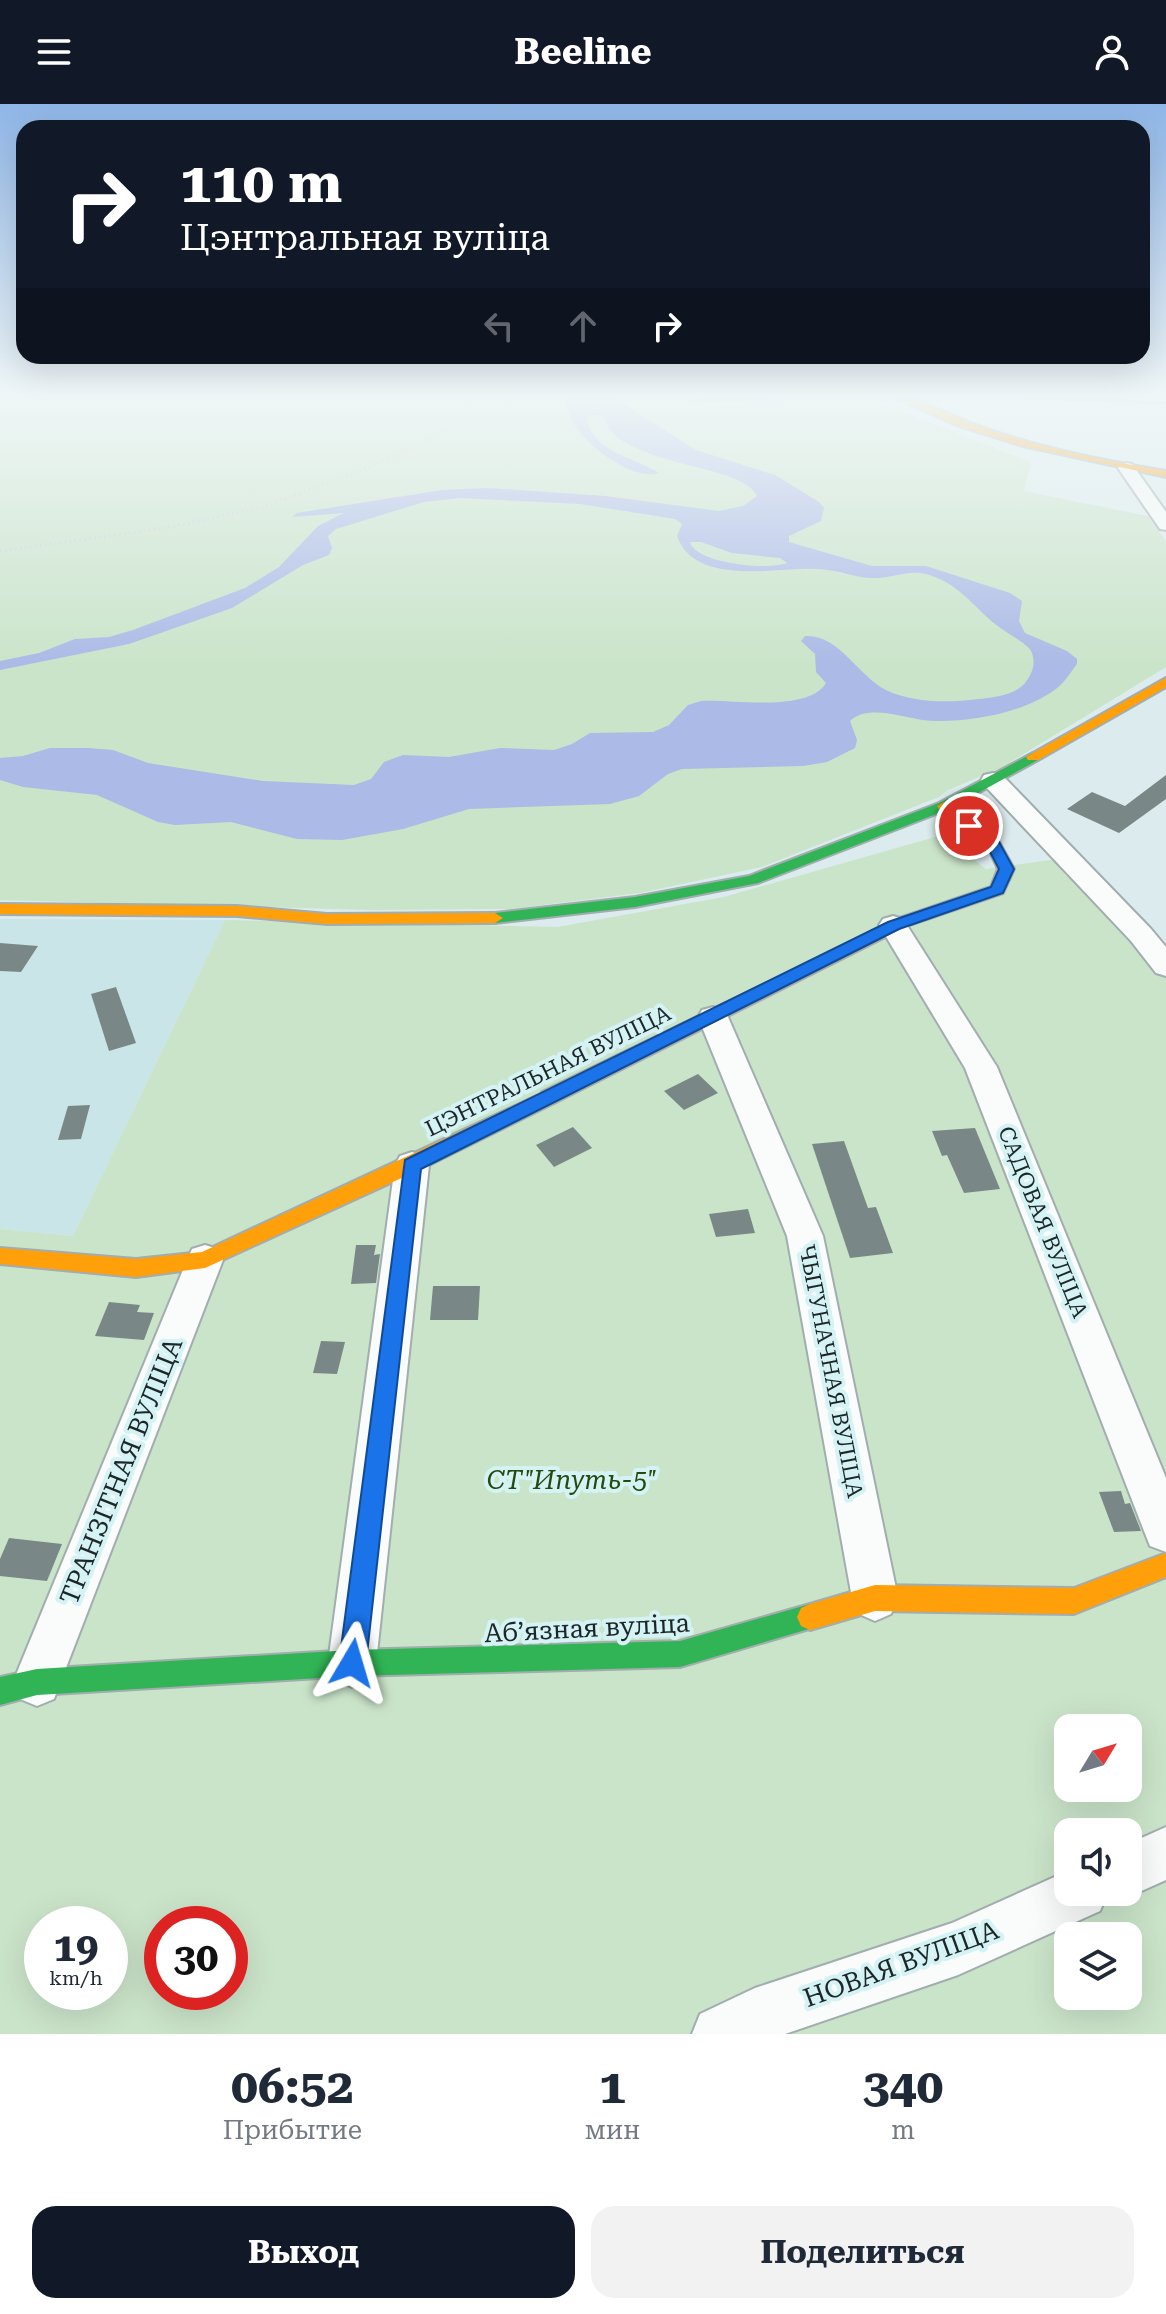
<!DOCTYPE html>
<html lang="ru">
<head>
<meta charset="utf-8">
<style>
	body { margin:0; font-family:"Roboto Serif",serif; background:#f2f2f3; color:#1f2937; height:100vh; display:flex; flex-direction:column; font-size:30px; white-space:nowrap }
	* { box-sizing:border-box; margin:0 }
	p { font-size:26px; color:#747a83 }
	.icon { flex:none; width:44px; height:44px; fill:none; stroke:currentColor; stroke-width:2; stroke-linecap:round; stroke-linejoin:round }
	.map { position:relative; height:1930px; overflow:hidden }
	.side { display:flex; flex-direction:column; background:#fff; flex:1 }
	.side>* { flex:none }
	.hud { position:absolute; left:16px; top:16px; width:1134px; height:244px; border-radius:24px; box-shadow:0 8px 32px #0002; background:#111827; color:#fff; overflow:hidden }
	.needle { width:52px; rotate:52deg }
	.buttons { position:absolute; left:1054px; top:1610px; display:grid; gap:16px }
	.buttons a { display:grid; place-items:center; width:88px; height:88px; border-radius:16px; background:#fff; box-shadow:0 8px 32px #0002; font-size:40px }
	.speed { position:absolute; left:24px; top:1802px; display:flex; gap:16px; font-size:40px; font-weight:700; text-align:center }
	.speed>* { display:grid; place-content:center; width:104px; height:104px; border-radius:50%; background:#fff; box-shadow:0 8px 32px #0002; line-height:1 }
	.speed small { font-size:20px; font-weight:400 }
	.speed .limit { border:12px solid #d22; background:#fff; color:#111 }
	.pin { position:absolute; display:grid; place-items:center; width:68px; height:68px; color:#fff; margin:-34px; border:4px solid #fff; border-radius:50%; box-shadow:0 2px 8px #0007 }
	.me { position:absolute; width:88px; margin:-44px; rotate:7deg; stroke-linejoin:round; filter:drop-shadow(0 0 6px #0008) }
	.turn { display:flex; align-items:center; gap:28px; height:168px; padding:0 32px; font-size:36px }
	.turn .icon { width:104px; height:104px; stroke-width:2.5 }
	.turn b { display:block; font-size:56px; line-height:68px }
	.lanes { display:flex; align-items:center; height:76px; padding:0 32px; background:#0003; justify-content:center; gap:40px; direction:ltr }
	.lanes .off { opacity:.35 }
	.eta { display:flex; justify-content:space-evenly; align-items:center; height:136px; text-align:center }
	.eta b { font-size:48px; font-weight:700; line-height:56px }
	.cta { display:flex; gap:16px; margin-top:auto; padding:16px 32px }
	.cta a { flex:1; height:92px; border-radius:24px; background:#111827; color:#fff; font-size:32px; font-weight:700; line-height:92px; text-align:center }
	.cta a+a { background:#f2f2f3; color:#1f2937 }
	header { display:flex; justify-content:space-between; align-items:center; height:104px; padding:0 32px; background:#111827; color:#fff; font-size:36px; font-weight:700 }
	.map>svg:first-child { display:block }
	.built { fill:#c9e5e8 }
	.green { fill:#cae4c9; fill-rule:evenodd }
	.water { fill:#abbae6; fill-rule:evenodd }
	.lines { fill:none; stroke-linecap:round; stroke-linejoin:round }
	.stream { stroke:#abbae6; stroke-width:4 }
	.building { fill:#798887 }
	.street-casing { stroke:#a1adae; stroke-width:4 }
	.fast-casing { stroke:#a1adae; stroke-width:4 }
	.slow-casing { stroke:#a1adae; stroke-width:4 }
	.jam-casing { stroke:#a1adae; stroke-width:4 }
	.path { stroke:#ced3d4; stroke-width:3; stroke-dasharray:2 3; stroke-linecap:butt }
	.street { fill:#fafcfc; fill-rule:evenodd }
	.fast { fill:#30b455; fill-rule:evenodd }
	.slow { fill:#ff9f0a; fill-rule:evenodd }
	.jam { fill:#e5322d; fill-rule:evenodd }
	.route { fill:#1a73e8; stroke:#114b97; stroke-width:2 }
	.labels { text-anchor:middle; dominant-baseline:central; stroke-width:8; stroke-linejoin:round; paint-order:stroke }
	.street-label { font-size:22px; fill:#1c2627; stroke:#d5f2f5 }
	.near-street-label { font-size:26px; fill:#1c2627; stroke:#d5f2f5 }
	.near-park-label { font-size:26px; font-style:italic; fill:#254a0d; stroke:#d5f2f5 }
</style>
</head>
<body>
<header><svg class="icon" aria-label="menu" viewBox="0 0 24 24"><path d="M4 6h16M4 12h16M4 18h16"/></svg>Beeline<svg class="icon" aria-label="person" viewBox="0 0 24 24"><circle cx="12" cy="8" r="4"/><path d="M4 21q1-7 8-7t8 7"/></svg></header>
<div class="map">
<svg width="1166" height="1930" viewBox="0 0 1166 1930">
	<rect width="100%" height="100%" fill="#dcecee"/>
	<polygon class="built" points="0,815 225,816 73,1132 0,1125"/>
	<g class="green">
		<polygon points="0,291 860,291 1031,358 1024,387 1148,412 1166,437 1166,563 1001,664 948,686 939,693 762,763 640,789 511,805 370,806 0,796"/>
		<path d="M 942,731 L 986,765 L 1080,752 L 1166,849 L 1166,1930 L 0,1930 L 0,1125 L 73,1132 L 225,816 L 557,823 L 724,793 ZM 1068,1624 L 1128,1624 L 1128,1684 L 1068,1684 ZM 1068,1728 L 1128,1728 L 1128,1788 L 1068,1788 ZM 42,1820 L 110,1820 L 110,1888 L 42,1888 ZM 162,1820 L 230,1820 L 230,1888 L 162,1888 ZM 1068,1832 L 1128,1832 L 1128,1892 L 1068,1892 Z"/>
	</g>
	<path class="water" d="M 567,291 L 606,291 L 616,295 L 696,346 L 775,371 L 819,398 L 824,404 L 821,417 L 789,432 L 789,438 L 872,462 L 926,462 L 1010,489 L 1022,497 L 1019,517 L 1025,529 L 1067,547 L 1077,555 L 1077,560 C 1070,569 1063,581 1053,587 C 1022,609 972,618 934,617 C 910,617 870,598 850,617 L 857,636 L 855,644 L 827,658 L 803,662 L 682,665 L 668,670 L 639,692 L 610,700 L 469,705 L 403,725 L 342,736 L 297,735 L 231,718 L 175,721 L 158,718 L 97,691 L 23,683 L 0,676 L 0,654 L 23,652 L 50,644 L 88,644 L 113,646 L 148,659 L 263,677 L 354,681 L 371,675 L 384,658 L 403,651 L 449,653 L 500,644 L 554,646 L 572,640 L 590,629 L 653,628 L 669,621 L 688,601 L 701,597 C 732,595 808,609 826,579 L 816,568 L 815,550 L 801,537 L 805,532 C 839,530 858,572 886,586 C 913,599 949,599 978,595 C 993,594 1015,591 1025,579 C 1033,569 1037,557 1030,545 C 1020,535 1006,529 995,520 C 972,501 957,478 926,470 C 909,466 895,473 878,474 C 856,475 838,465 817,465 C 776,463 695,483 677,432 L 682,420 L 675,415 L 580,400 L 460,394 L 424,398 L 336,425 L 328,432 L 332,444 L 329,451 L 303,461 L 232,504 L 129,540 L 0,566 L 0,557 L 39,549 L 75,535 L 109,533 L 133,526 L 245,484 L 279,463 L 318,422 L 344,409 L 292,413 L 297,409 L 442,386 L 488,384 L 605,392 L 719,407 L 743,402 L 757,392 C 744,362 645,363 612,328 C 607,323 606,317 603,312 L 590,311 L 587,315 C 591,347 636,354 659,369 C 632,379 560,329 567,291 ZM 690,438 L 701,438 L 732,449 L 780,454 L 787,459 C 767,467 695,459 690,438 Z"/>
	<g class="lines">
		<g class="stream">
			<polyline points="965,291 1166,299"/>
			<polyline points="691,298 803,291"/>
		</g>
	</g>
	<g class="building">
		<polygon points="1166,671 1166,695 1119,729 1067,705 1092,688 1125,702"/>
		<polygon points="0,839 38,842 21,868 0,867"/>
		<polygon points="116,883 136,939 109,947 91,890"/>
		<polygon points="698,970 718,989 684,1006 664,987"/>
		<polygon points="90,1001 81,1035 58,1036 68,1002"/>
		<polygon points="573,1023 592,1044 554,1063 536,1041"/>
		<polygon points="975,1024 1000,1085 964,1089 947,1051 942,1052 932,1027"/>
		<polygon points="844,1037 868,1104 876,1103 893,1149 850,1154 812,1040"/>
		<polygon points="748,1105 755,1129 716,1133 709,1110"/>
		<polygon points="356,1141 376,1141 374,1151 380,1150 376,1179 351,1180"/>
		<polygon points="433,1182 480,1182 478,1216 430,1216"/>
		<polygon points="109,1198 140,1201 137,1208 154,1209 144,1236 95,1232"/>
		<polygon points="321,1237 345,1238 337,1270 313,1269"/>
		<polygon points="1121,1387 1125,1400 1130,1399 1141,1427 1114,1428 1099,1388"/>
		<polygon points="9,1434 62,1440 47,1477 0,1472 0,1455"/>
	</g>
	<g class="lines">
		<g class="street-casing">
			<g id="street">
				<polygon points="1126,359 1132,360 1166,408 1166,426 1160,425 1118,364"/>
				<polygon points="993,669 1002,671 1151,825 1166,843 1166,872 1156,869 1131,837 984,681 981,676 984,671"/>
				<polygon points="893,812 903,815 997,963 1166,1374 1166,1448 1150,1442 1144,1427 965,964 879,821 883,815"/>
				<polygon points="713,903 724,906 728,913 823,1132 898,1494 891,1510 875,1517 859,1510 852,1494 787,1132 698,913 702,906"/>
				<polygon points="412,1048 424,1052 429,1061 376,1559 369,1576 352,1583 335,1576 328,1559 395,1061 400,1052"/>
				<polygon points="205,1141 218,1145 223,1156 54,1595 37,1602 20,1595 13,1578 187,1156 192,1145"/>
				<polygon points="1166,1723 1166,1776 1128,1793 1115,1788 1128,1788 1128,1740"/>
				<polygon points="1068,1767 1068,1788 1108,1788 1100,1807 958,1871 785,1930 692,1930 700,1910 755,1884 952,1819"/>
			</g>
		</g>
		<g class="fast-casing">
			<g id="fast">
				<polygon points="1033,649 1038,650 1038,656 949,705 758,779 635,803 495,819 487,814 495,809 635,793 749,772 939,699"/>
				<polygon points="810,1500 819,1504 823,1513 819,1522 680,1563 352,1572 37,1591 0,1601 0,1573 37,1565 352,1546 680,1537"/>
			</g>
		</g>
		<g class="slow-casing">
			<g id="slow">
				<path d="M 889,291 C 912,291 967,319 993,327 C 1049,346 1108,357 1166,367 L 1166,373 L 1023,342 L 956,321 Z"/>
				<polygon points="1166,574 1166,583 1038,656 1028,656 1026,653"/>
				<polygon points="944,698 999,738 1014,765 1003,789 909,821 897,821 895,818 897,815 991,783 998,765 988,743 939,705 937,702"/>
				<polygon points="0,800 237,802 327,810 495,809 503,814 495,819 327,820 237,812 0,810"/>
				<polygon points="549,986 558,993 556,998 419,1066 205,1164 136,1173 0,1160 0,1144 136,1155 202,1148"/>
				<polygon points="1166,1449 1166,1473 1074,1510 875,1507 810,1526 801,1522 797,1513 801,1504 810,1500 875,1481 1074,1484"/>
			</g>
		</g>
		<g class="jam-casing">
			<polygon id="jam" points="903,813 909,815 911,818 909,821 556,998 549,1000 540,993 542,988"/>
		</g>
		<g class="path">
			<polyline points="457,291 470,296 481,291"/>
			<polyline points="726,291 765,302 901,319"/>
			<polyline points="0,447 166,424 263,403 357,368 420,340 440,328 470,296"/>
		</g>
		<use href="#street" class="street"/>
		<use href="#fast" class="fast"/>
		<use href="#slow" class="slow"/>
		<use href="#jam" class="jam"/>
	</g>
	<linearGradient id="sky" x2="0" y2="1"><stop stop-color="#8fb6e7"/><stop offset="0.52" stop-color="#eff6f7"/><stop offset="1" stop-color="#eff6f7" stop-opacity="0"/></linearGradient>
	<rect width="1166" height="562" fill="url(#sky)"/>
	<polygon class="route" points="969,717 999,738 1014,765 1003,789 899,825 421,1065 366,1559 362,1569 352,1573 343,1569 339,1559 405,1056 888,818 991,783 999,765 988,744 962,722"/>
	<g class="labels">
		<g class="street-label">
			<text transform="translate(548 967) rotate(-26)">ЦЭНТРАЛЬНАЯ ВУЛІЦА</text>
			<text transform="translate(1043 1118) rotate(68)">САДОВАЯ ВУЛІЦА</text>
			<text transform="translate(831 1267) rotate(79)">ЧЫГУНАЧНАЯ ВУЛІЦА</text>
		</g>
		<g class="near-street-label">
			<text transform="translate(121 1367) rotate(-68)">ТРАНЗІТНАЯ ВУЛІЦА</text>
			<text transform="translate(587 1524) rotate(-3)">Абʼязная вуліца</text>
			<text transform="translate(901 1860) rotate(-20)">НОВАЯ ВУЛІЦА</text>
		</g>
		<g class="near-park-label">
			<text x="572" y="1376">СТ"Ипуть-5"</text>
		</g>
	</g>
</svg>
<div class="buttons">
<a><svg class="needle" viewBox="-14 -14 28 28"><path d="M0-13l5 13h-10z" fill="#e53935"/><path d="M0 13l5-13h-10z" fill="#747a83"/></svg></a>
<a><svg class="icon" aria-label="sound" viewBox="0 0 24 24"><path d="M4 9h4l5-4v14l-5-4H4zM17 9q2 3 0 6"/></svg></a>
<a><svg class="icon" aria-label="layers" viewBox="0 0 24 24"><path d="M12 4l9 5-9 5-9-5zM3 14l9 5 9-5"/></svg></a>
</div>
<div class="speed"><div>19<small>km/h</small></div><div class="limit">30</div></div>
<div class="pin" style="left:969px;top:722px;background:#d93025"><svg class="icon" aria-label="arrive" viewBox="0 0 24 24"><path d="M6 21V4h12l-3 4 3 4H6"/></svg></div>
<svg class="me" style="left:352px;top:1559px" viewBox="-20 -20 40 40"><path d="M0-17L14 15 0 8-14 15z" fill="#1a73e8" stroke="#fff" stroke-width="4"/></svg>
<div class="hud">
<div class="turn"><svg class="icon" aria-label="right" viewBox="0 0 24 24"><path d="M7 20v-9h11M14 6l5 5-5 5"/></svg><div><b>110 m</b>Цэнтральная вуліца</div></div>
<div class="lanes"><svg class="icon off" aria-label="left" viewBox="0 0 24 24"><path d="M17 20v-9H6M10 6l-5 5 5 5"/></svg><svg class="icon off" aria-label="ahead" viewBox="0 0 24 24"><path d="M12 20V5M6 11l6-6 6 6"/></svg><svg class="icon" aria-label="right" viewBox="0 0 24 24"><path d="M7 20v-9h11M14 6l5 5-5 5"/></svg></div>
</div>
</div>
<section class="side">
<div class="eta">
<div><b>06:52</b><p>Прибытие</p></div>
<div><b>1</b><p>мин</p></div>
<div><b>340</b><p>m</p></div>
</div>
<div class="cta"><a>Выход</a><a>Поделиться</a></div>
</section>
</body>
</html>
